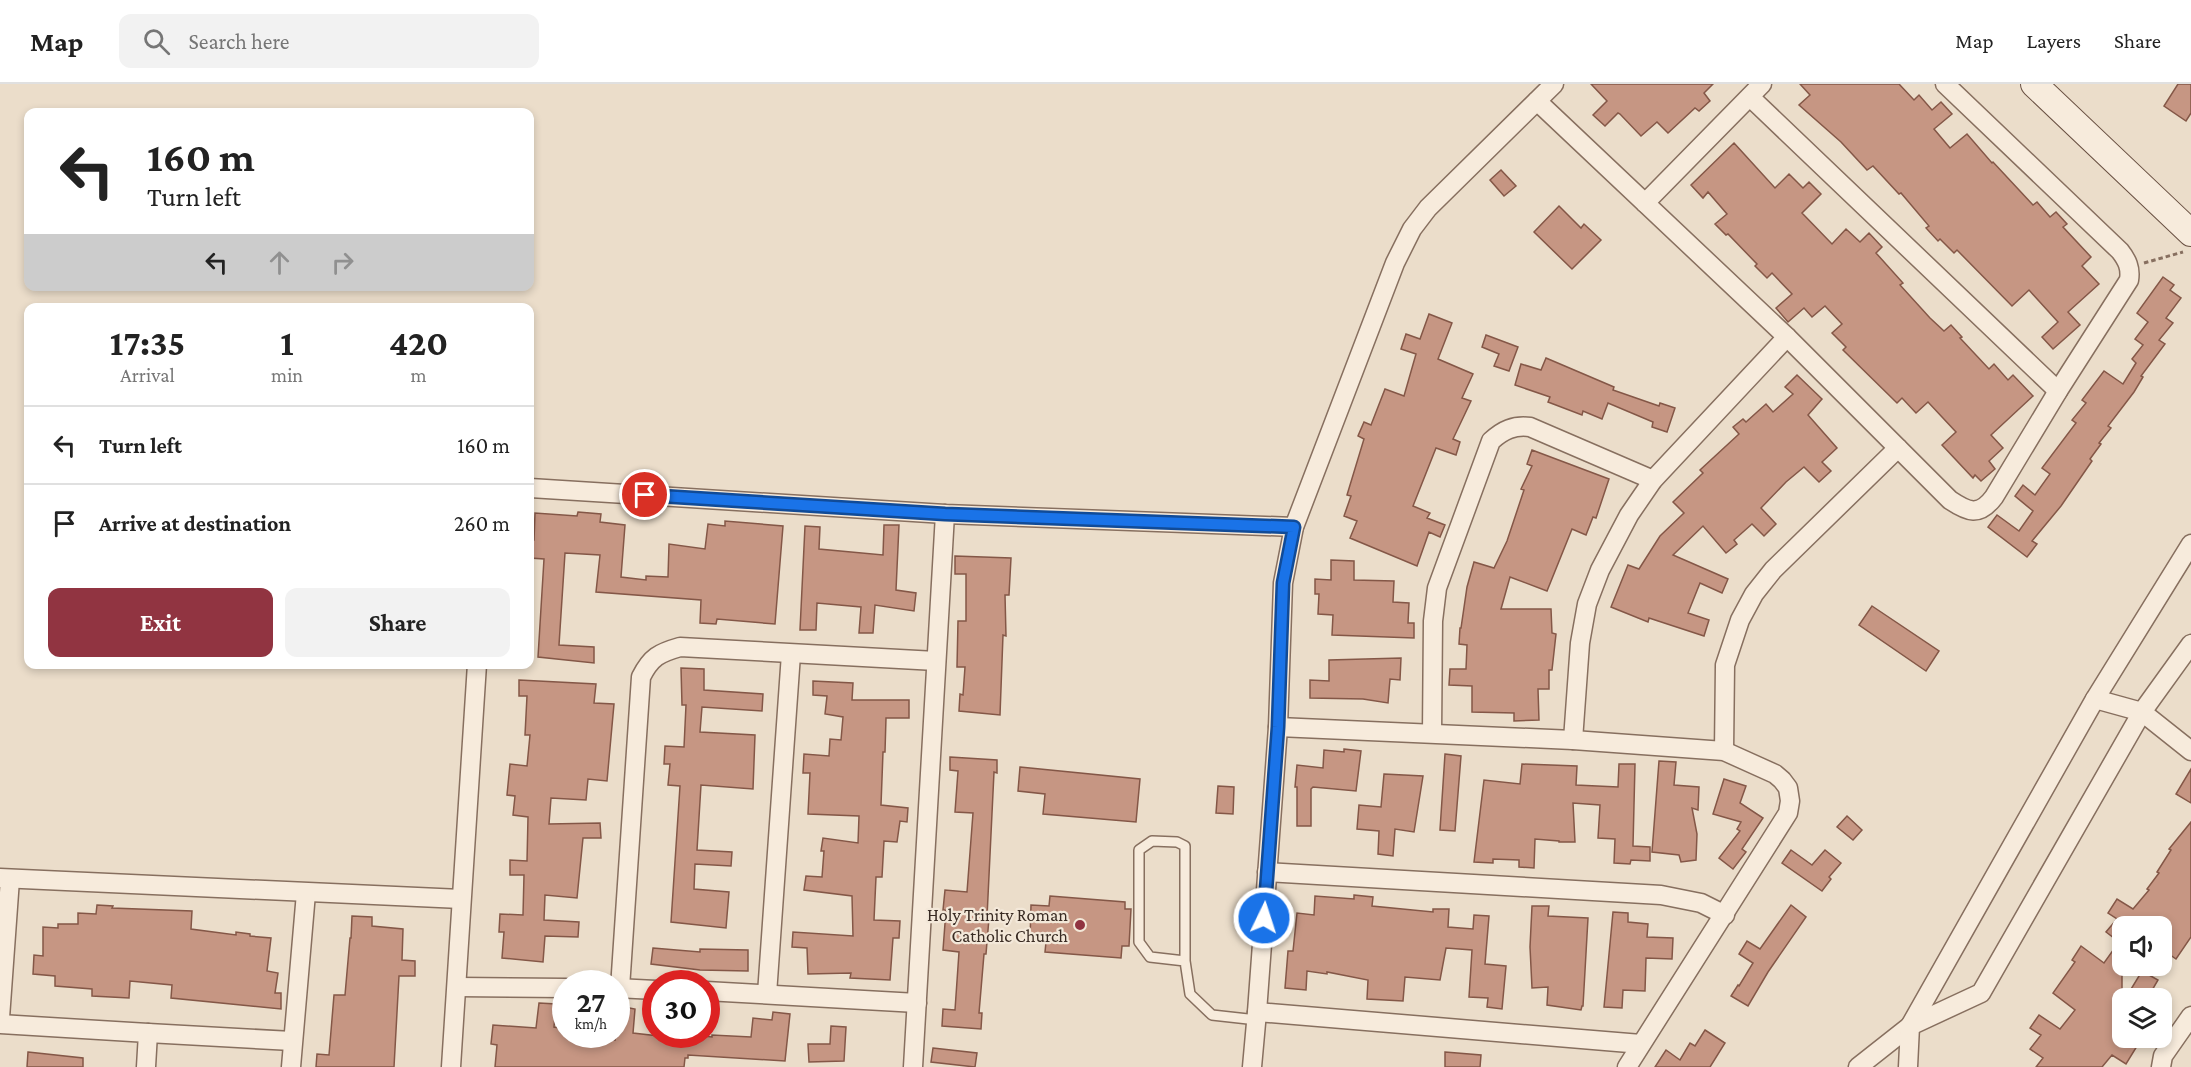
<!DOCTYPE html>
<html lang="en">
<head>
<meta charset="utf-8">
<style>
	body { margin:0; font-family:"Crimson Pro",serif; background:#f2f2f2; color:#222; height:100vh; display:flex; flex-direction:column; font-size:22px; white-space:nowrap }
	* { box-sizing:border-box; margin:0 }
	p { font-size:20px; color:#767676 }
	.icon { flex:none; width:33px; height:33px; fill:none; stroke:currentColor; stroke-width:2; stroke-linecap:round; stroke-linejoin:round }
	.map { position:relative; flex:1; overflow:hidden }
	.sheet { position:absolute; left:24px; top:219px; width:510px; height:366px; display:flex; flex-direction:column; background:#fff; border-radius:12px; box-shadow:0 3px 9px #0003 }
	.sheet>* { flex:none }
	.guide { position:absolute; left:24px; top:24px; width:510px; height:183px; border-radius:12px; box-shadow:0 3px 9px #0003; background:#fff; color:#222; overflow:hidden }
	.buttons { position:absolute; left:2112px; top:832px; display:grid; gap:12px }
	.buttons a { display:grid; place-items:center; width:60px; height:60px; border-radius:12px; background:#fff; box-shadow:0 3px 9px #0003; font-size:30px }
	.speed { position:absolute; left:552px; top:886px; display:flex; gap:12px; font-size:30px; font-weight:700; text-align:center }
	.speed>* { display:grid; place-content:center; width:78px; height:78px; border-radius:50%; background:#fff; box-shadow:0 3px 9px #0003; line-height:1 }
	.speed small { font-size:15px; font-weight:400 }
	.speed .limit { border:9px solid #d22; background:#fff; color:#111 }
	.pin { position:absolute; display:grid; place-items:center; width:51px; height:51px; color:#fff; margin:-26px; border:3px solid #fff; border-radius:50%; box-shadow:0 2px 6px #0007 }
	.me { position:absolute; width:66px; margin:-33px; rotate:4deg; stroke-linejoin:round; filter:drop-shadow(0 0 4px #0008) }
	.turn { display:flex; align-items:center; gap:21px; height:126px; padding:0 24px; font-size:27px }
	.turn .icon { width:78px; height:78px; stroke-width:2.5 }
	.turn b { display:block; font-size:42px; line-height:51px }
	.lanes { display:flex; align-items:center; height:57px; padding:0 24px; background:#0003; justify-content:center; gap:30px; direction:ltr }
	.lanes .off { opacity:.35 }
	.eta { display:flex; justify-content:space-evenly; align-items:center; height:102px; text-align:center }
	.eta b { font-size:36px; font-weight:700; line-height:42px }
	.button { display:flex; gap:12px; margin-top:auto; padding:12px 24px }
	.button a { flex:1; height:69px; border-radius:12px; background:#913441; color:#fff; font-size:24px; font-weight:700; line-height:69px; text-align:center }
	.button a+a { background:#f2f2f2; color:#222 }
	ul { padding:0; list-style:none }
	li { display:flex; align-items:center; gap:18px; height:78px; padding:0 24px; border-top:2px solid #e0e0e0 }
	li div { flex:1 }
	li b { display:block; font-size:22px }
	li em { font-style:normal }
	header { display:flex; align-items:center; gap:36px; box-sizing:border-box; height:84px; padding:0 30px; background:#fff; border-bottom:2px solid #e0e0e0 }
	header strong { font-size:28px }
	nav { display:flex; gap:33px; margin-inline-start:auto; font-size:21px }
	.search { width:420px; height:54px; background:#f2f2f2; display:flex; align-items:center; gap:15px; box-sizing:border-box; padding:0 21px; border-radius:12px; color:#767676; font-size:22px }
	.map>svg:first-child { display:block }
	.building { fill:#c69683; stroke:#845747; stroke-width:1.5 }
	.lines { fill:none; stroke-linecap:round; stroke-linejoin:round }
	.lane-casing { stroke:#876f5f; stroke-width:12 }
	.street-casing { stroke:#876f5f; stroke-width:21 }
	.secondary-casing { stroke:#695042; stroke-width:28 }
	.path { stroke:#876f5f; stroke-width:3; stroke-dasharray:4.5 3; stroke-linecap:butt }
	.lane { stroke:#f7ebdc; stroke-width:9 }
	.street { stroke:#f7ebdc; stroke-width:18 }
	.secondary { stroke:#f7ebdc; stroke-width:26 }
	.route-casing { stroke:#114b97; stroke-width:15 }
	.route { stroke:#1a73e8; stroke-width:10 }
	.poi-dot { fill:#913441; stroke:#f3e8d9; stroke-width:2 }
	.labels { text-anchor:middle; dominant-baseline:central; stroke-width:4.5; stroke-linejoin:round; paint-order:stroke }
	.poi-label { font-size:18px; fill:#382a22; stroke:#f3e8d9; text-anchor:end }
</style>
</head>
<body>
<header>
<strong>Map</strong>
<div class="search"><svg class="icon" aria-label="search" viewBox="0 0 24 24"><circle cx="10" cy="10" r="6"/><path d="M15 15l6 6"/></svg>Search here</div>
<nav><a>Map</a><a>Layers</a><a>Share</a></nav>
</header>
<div class="map">
<svg width="2191" height="983" viewBox="0 0 2191 983">
	<rect width="100%" height="100%" fill="#ebddca"/>
	<g class="building">
		<polygon points="1591,0 1713,0 1704,9 1710,17 1699,27 1695,24 1668,49 1657,38 1641,52 1620,30 1618,29 1605,42 1593,31 1607,17"/>
		<polygon points="1800,0 1899,0 1914,16 1919,11 1932,26 1941,18 1952,30 1934,45 1950,64 1967,50 1992,79 1993,78 2033,121 2037,118 2050,133 2056,128 2067,140 2063,143 2091,173 2082,182 2099,200 2068,228 2080,241 2053,265 2042,253 2058,238 2029,206 2012,222 1957,166 1954,169 1940,155 1938,157 1926,144 1929,142 1901,109 1899,110 1873,82 1867,86 1841,58 1799,21 1810,11"/>
		<polygon points="2178,0 2191,0 2191,29 2186,37 2164,22"/>
		<polygon points="1734,59 1775,104 1789,90 1803,104 1809,98 1821,110 1802,129 1832,160 1846,145 1860,158 1869,149 1882,163 1876,169 1903,199 1900,201 1930,234 1944,247 1951,241 1962,253 1960,254 1989,285 1994,280 2008,296 2013,291 2033,312 1991,351 2003,364 1989,377 1995,385 1981,397 1975,391 1973,394 1942,361 1956,348 1928,318 1916,329 1902,314 1897,319 1843,266 1846,263 1832,249 1842,240 1825,222 1812,233 1804,224 1788,238 1776,224 1792,210 1772,189 1767,194 1755,182 1757,180 1728,150 1726,151 1715,140 1727,130 1708,108 1703,114 1691,101"/>
		<polygon points="1501,86 1516,102 1504,112 1490,96"/>
		<polygon points="1559,122 1581,144 1584,140 1601,156 1572,185 1534,148"/>
		<polygon points="2163,193 2174,201 2170,206 2181,214 2166,234 2173,239 2159,256 2165,260 2141,292 2143,293 2134,308 2108,342 2111,344 2099,359 2101,360 2090,375 2092,377 2061,422 2032,457 2037,460 2027,473 1988,443 1997,431 2019,447 2033,427 2015,412 2023,401 2035,411 2050,390 2042,384 2076,339 2072,336 2086,319 2082,316 2104,287 2123,300 2136,279 2132,275 2143,261 2135,255 2148,238 2137,229"/>
		<polygon points="1429,230 1452,239 1438,275 1473,290 1462,314 1471,317 1453,355 1460,358 1456,371 1436,364 1413,422 1430,429 1427,434 1445,441 1440,453 1429,448 1417,482 1350,454 1357,437 1344,432 1351,412 1347,411 1364,355 1358,352 1364,338 1371,341 1385,305 1404,312 1416,270 1401,265 1406,250 1420,255"/>
		<polygon points="1486,251 1518,263 1509,287 1494,282 1499,270 1482,263"/>
		<polygon points="1546,274 1614,303 1613,306 1659,322 1660,319 1675,324 1667,348 1652,343 1653,338 1608,319 1602,335 1583,327 1582,331 1548,318 1550,313 1515,301 1521,280 1541,286"/>
		<polygon points="1797,291 1822,315 1808,331 1837,364 1822,378 1831,387 1819,398 1804,383 1786,398 1761,424 1776,440 1764,452 1752,440 1734,456 1737,460 1726,469 1703,442 1673,471 1728,495 1722,509 1700,499 1688,529 1709,536 1704,552 1649,534 1648,538 1611,523 1628,481 1639,485 1660,452 1684,429 1673,418 1703,389 1700,386 1739,350 1733,343 1743,335 1746,338 1766,320 1773,328 1793,310 1785,303"/>
		<polygon points="1532,366 1609,395 1596,434 1593,433 1586,451 1572,445 1547,507 1510,493 1501,525 1551,525 1552,549 1556,550 1552,586 1549,586 1549,605 1538,605 1539,636 1514,637 1514,629 1472,628 1472,602 1449,601 1450,585 1466,585 1467,561 1459,560 1460,544 1461,544 1467,503 1474,478 1494,484 1507,457 1524,406 1521,405 1532,382 1527,380"/>
		<polygon points="578,428 601,430 600,438 625,441 621,493 646,496 646,492 668,493 669,460 705,465 708,440 725,442 725,437 783,442 775,540 717,535 716,540 700,539 701,516 596,508 600,471 565,469 559,561 594,563 594,579 538,573 544,475 530,474 530,456 534,456 535,429 577,432"/>
		<polygon points="884,441 899,441 896,506 916,509 914,527 875,521 873,549 859,549 861,523 817,519 816,546 800,546 805,442 820,443 819,465 883,471"/>
		<polygon points="955,472 1011,474 1009,511 1005,511 1006,552 1003,551 1000,631 959,627 960,610 963,611 965,583 957,583 958,537 966,537 966,490 955,490"/>
		<polygon points="1331,476 1354,477 1354,496 1394,497 1393,518 1409,519 1408,539 1414,539 1414,554 1332,551 1333,531 1318,530 1319,510 1315,510 1315,495 1331,496"/>
		<polygon points="1872,522 1939,567 1926,587 1859,541"/>
		<polygon points="1401,574 1400,596 1390,595 1388,619 1363,615 1310,614 1310,596 1329,597 1329,576"/>
		<polygon points="681,584 704,585 704,606 763,610 762,627 702,623 700,648 755,651 753,705 701,701 697,766 732,768 731,782 695,780 694,805 729,808 726,844 671,838 680,702 668,701 670,680 664,680 665,662 684,663 686,621 682,621"/>
		<polygon points="519,596 596,600 594,619 614,620 607,697 588,695 586,716 551,714 549,740 600,739 601,754 583,754 577,814 545,811 544,836 579,838 578,853 545,852 543,878 502,874 504,848 499,848 500,830 523,831 524,791 510,791 510,776 527,777 528,733 513,731 515,712 507,711 510,680 527,682 530,651 525,651 527,612 519,612"/>
		<polygon points="813,597 853,599 852,616 909,616 909,634 886,634 885,668 883,668 881,721 908,724 907,738 900,737 897,758 884,757 882,793 876,793 874,836 900,837 899,854 893,854 890,896 850,894 851,889 808,890 807,864 792,863 793,848 853,852 852,812 804,806 806,792 822,793 824,767 821,767 823,754 858,759 859,732 808,730 810,689 803,689 804,670 829,672 830,655 841,656 843,633 825,630 827,612 813,611"/>
		<polygon points="1344,665 1361,667 1356,707 1313,703 1311,705 1311,742 1297,742 1297,703 1295,703 1297,681 1323,684 1324,666 1344,668"/>
		<polygon points="1445,670 1461,672 1455,747 1440,746"/>
		<polygon points="950,673 997,676 997,689 994,688 987,833 989,834 986,870 984,870 979,929 982,929 981,945 942,942 943,925 955,926 959,868 943,866 946,826 943,826 945,806 967,808 973,729 955,728 958,687 950,686"/>
		<polygon points="1659,677 1676,678 1674,701 1699,703 1698,726 1692,724 1697,750 1696,776 1681,778 1679,771 1652,768"/>
		<polygon points="1522,680 1577,682 1576,701 1618,703 1619,680 1635,680 1633,762 1650,763 1650,777 1631,776 1630,780 1614,779 1615,755 1598,754 1600,721 1573,719 1575,758 1559,758 1559,757 1535,755 1534,784 1519,783 1519,776 1493,775 1493,779 1474,778 1484,696 1520,700"/>
		<polygon points="1020,683 1140,695 1136,738 1043,730 1045,710 1018,707"/>
		<polygon points="2191,685 2191,719 2176,710"/>
		<polygon points="1384,690 1423,692 1414,748 1395,745 1393,772 1378,770 1379,747 1357,745 1359,721 1381,723"/>
		<polygon points="1724,695 1746,702 1740,719 1763,734 1742,765 1746,768 1733,785 1719,774 1740,747 1737,745 1741,738 1713,730"/>
		<polygon points="1218,702 1234,703 1233,730 1216,729"/>
		<polygon points="1847,732 1862,746 1853,756 1837,743"/>
		<polygon points="2191,738 2191,853 2176,875 2162,865 2162,843 2122,843 2122,954 2142,954 2126,980 2112,971 2102,983 2036,983 2043,974 2030,965 2041,951 2030,944 2039,931 2060,945 2075,926 2053,909 2075,878 2072,876 2081,862 2104,879 2119,858 2106,848 2117,835 2108,829 2117,815 2133,825 2149,806 2147,805 2159,789 2157,788 2171,766 2169,765"/>
		<polygon points="1791,766 1812,781 1825,766 1841,779 1829,793 1831,795 1822,807 1782,779"/>
		<polygon points="1354,811 1373,813 1372,822 1433,828 1433,825 1449,825 1448,843 1473,845 1474,831 1489,832 1485,880 1506,882 1502,925 1487,923 1488,914 1469,913 1472,866 1446,864 1440,896 1405,893 1403,917 1367,915 1368,896 1327,888 1327,890 1307,887 1306,906 1285,904 1288,867 1293,867 1297,829 1314,831 1315,812 1354,815"/>
		<polygon points="1050,812 1125,818 1125,825 1131,825 1129,862 1122,862 1121,874 1045,868 1046,858 1030,857 1031,821 1049,822"/>
		<polygon points="97,821 113,822 112,824 192,827 191,845 236,851 236,848 250,850 250,852 271,854 267,887 278,889 275,909 281,909 281,925 171,914 172,901 130,897 129,914 92,912 92,905 55,902 55,892 33,890 34,871 43,872 43,843 58,844 58,840 78,840 78,829 96,830"/>
		<polygon points="1791,821 1806,833 1768,888 1748,922 1731,912 1738,901 1739,902 1753,879 1739,870 1747,857 1760,865"/>
		<polygon points="1532,822 1549,822 1548,832 1588,834 1583,922 1582,922 1581,926 1547,921 1548,903 1532,904 1530,863"/>
		<polygon points="1613,828 1628,829 1628,838 1648,840 1647,853 1673,854 1672,875 1646,874 1645,907 1623,906 1622,924 1604,923"/>
		<polygon points="352,832 372,833 372,842 403,845 402,876 415,877 415,892 399,892 394,983 316,983 317,970 329,971 334,911 345,911 350,854 351,854"/>
		<polygon points="653,864 700,868 700,865 748,866 748,887 700,886 651,880"/>
		<polygon points="2142,887 2158,896 2147,915 2125,915"/>
		<polygon points="539,919 556,920 554,943 566,945 566,951 589,951 615,956 619,922 635,925 633,949 694,956 694,951 712,953 712,951 751,953 753,934 772,936 773,928 790,930 785,977 688,971 688,974 685,974 684,983 495,983 497,961 491,960 493,941 536,944"/>
		<polygon points="831,942 846,943 844,977 809,978 808,960 830,960"/>
		<polygon points="1705,946 1725,959 1710,983 1655,983 1666,966 1680,976 1690,959 1695,962"/>
		<polygon points="933,964 977,969 975,983 931,978"/>
		<polygon points="28,968 83,974 83,983 27,983"/>
		<polygon points="1445,968 1481,971 1480,983 1445,983"/>
	</g>
	<g class="lines">
		<g class="lane-casing">
			<polyline id="lane" points="1185,877 1150,873 1139,858 1139,766 1152,757 1177,758 1185,762 1185,877 1190,910 1212,931 1257,936"/>
		</g>
		<g class="street-casing">
			<g id="street">
				<polyline points="1750,13 2058,307"/>
				<path d="M 1537,17 L 1787,253 L 1950,416 C 1968,428 1979,433 1994,413 L 2058,307 L 2129,196 C 2131,184 2127,176 2120,167 L 1945,0"/>
				<polyline points="1645,119 1762,0"/>
				<polyline points="530,404 945,430 1294,443"/>
				<polyline points="2095,615 2142,628 2191,667"/>
				<polyline points="1278,643 1573,656 1724,667 1775,690 1782,696 1788,704 1790,717 1788,729 1627,983"/>
				<path d="M 1432,649 L 1433,537 L 1437,504 L 1491,357 C 1503,346 1514,341 1530,343 L 1653,396"/>
				<polyline points="1573,656 1580,559 1587,520 1600,486 1629,431 1653,396 1787,253"/>
				<polyline points="1724,667 1725,581 1740,536 1754,510 1773,486 1898,364"/>
				<polyline points="1267,788 1661,811 1701,819 1725,831"/>
				<polyline points="0,794 461,815"/>
				<polyline points="457,903 566,904"/>
				<polyline points="616,904 656,906"/>
				<path d="M 620,904 L 641,593 C 651,573 659,569 680,563 L 936,577"/>
				<polyline points="706,907 917,919"/>
				<polyline points="767,910 791,570"/>
				<polyline points="1257,928 1641,960"/>
				<polyline points="0,934 10,795"/>
				<polyline points="0,940 148,949 146,983"/>
				<polyline points="148,949 292,957"/>
				<polyline points="291,983 306,809"/>
				<polyline points="451,983 477,580"/>
				<polyline points="913,983 945,430"/>
				<polyline points="1252,983 1257,928 1278,643 1283,499 1294,443 1395,179 1412,145 1428,124 1554,0"/>
				<polyline points="1858,983 1910,942 2095,615 2191,460"/>
				<polyline points="1908,983 1910,942 1981,909 2142,628 2191,560"/>
				<polyline points="2161,983 2163,972 2191,932"/>
			</g>
		</g>
		<g class="secondary-casing">
			<polyline id="secondary" points="2034,0 2191,149"/>
		</g>
		<polyline class="path" points="2144,179 2183,168"/>
		<use href="#lane" class="lane"/>
		<use href="#street" class="street"/>
		<use href="#secondary" class="secondary"/>
	</g>
	<g class="lines">
		<g class="route-casing">
			<polyline id="route" points="645,411 945,430 1294,443 1283,499 1278,643 1264,834"/>
		</g>
		<use href="#route" class="route"/>
	</g>
	<circle class="poi-dot" cx="1080" cy="841" r="6"/>
	<g class="labels">
		<g class="poi-label">
			<text x="1068" y="831">Holy Trinity Roman<tspan x="1068" dy="21">Catholic Church</tspan></text>
		</g>
	</g>
</svg>
<div class="buttons">
<a><svg class="icon" aria-label="sound" viewBox="0 0 24 24"><path d="M4 9h4l5-4v14l-5-4H4zM17 9q2 3 0 6"/></svg></a>
<a><svg class="icon" aria-label="layers" viewBox="0 0 24 24"><path d="M12 4l9 5-9 5-9-5zM3 14l9 5 9-5"/></svg></a>
</div>
<div class="speed"><div>27<small>km/h</small></div><div class="limit">30</div></div>
<div class="pin" style="left:645px;top:411px;background:#d93025"><svg class="icon" aria-label="arrive" viewBox="0 0 24 24"><path d="M6 21V4h12l-3 4 3 4H6"/></svg></div>
<svg class="me" style="left:1264px;top:834px" viewBox="-20 -20 40 40"><circle r="17" fill="#1a73e8" stroke="#fff" stroke-width="3"/><path d="M0-11L8 9 0 5-8 9z" fill="#fff"/></svg>
<div class="guide">
<div class="turn"><svg class="icon" aria-label="left" viewBox="0 0 24 24"><path d="M17 20v-9H6M10 6l-5 5 5 5"/></svg><div><b>160 m</b>Turn left</div></div>
<div class="lanes"><svg class="icon" aria-label="left" viewBox="0 0 24 24"><path d="M17 20v-9H6M10 6l-5 5 5 5"/></svg><svg class="icon off" aria-label="ahead" viewBox="0 0 24 24"><path d="M12 20V5M6 11l6-6 6 6"/></svg><svg class="icon off" aria-label="right" viewBox="0 0 24 24"><path d="M7 20v-9h11M14 6l5 5-5 5"/></svg></div>
</div>
<section class="sheet">
<div class="eta">
<div><b>17:35</b><p>Arrival</p></div>
<div><b>1</b><p>min</p></div>
<div><b>420</b><p>m</p></div>
</div>
<ul>
<li><svg class="icon" aria-label="left" viewBox="0 0 24 24"><path d="M17 20v-9H6M10 6l-5 5 5 5"/></svg><div><b>Turn left</b></div><em>160 m</em></li>
<li><svg class="icon" aria-label="arrive" viewBox="0 0 24 24"><path d="M6 21V4h12l-3 4 3 4H6"/></svg><div><b>Arrive at destination</b></div><em>260 m</em></li>
</ul>
<div class="button"><a>Exit</a><a>Share</a></div>
</section>
</div>
</body>
</html>
